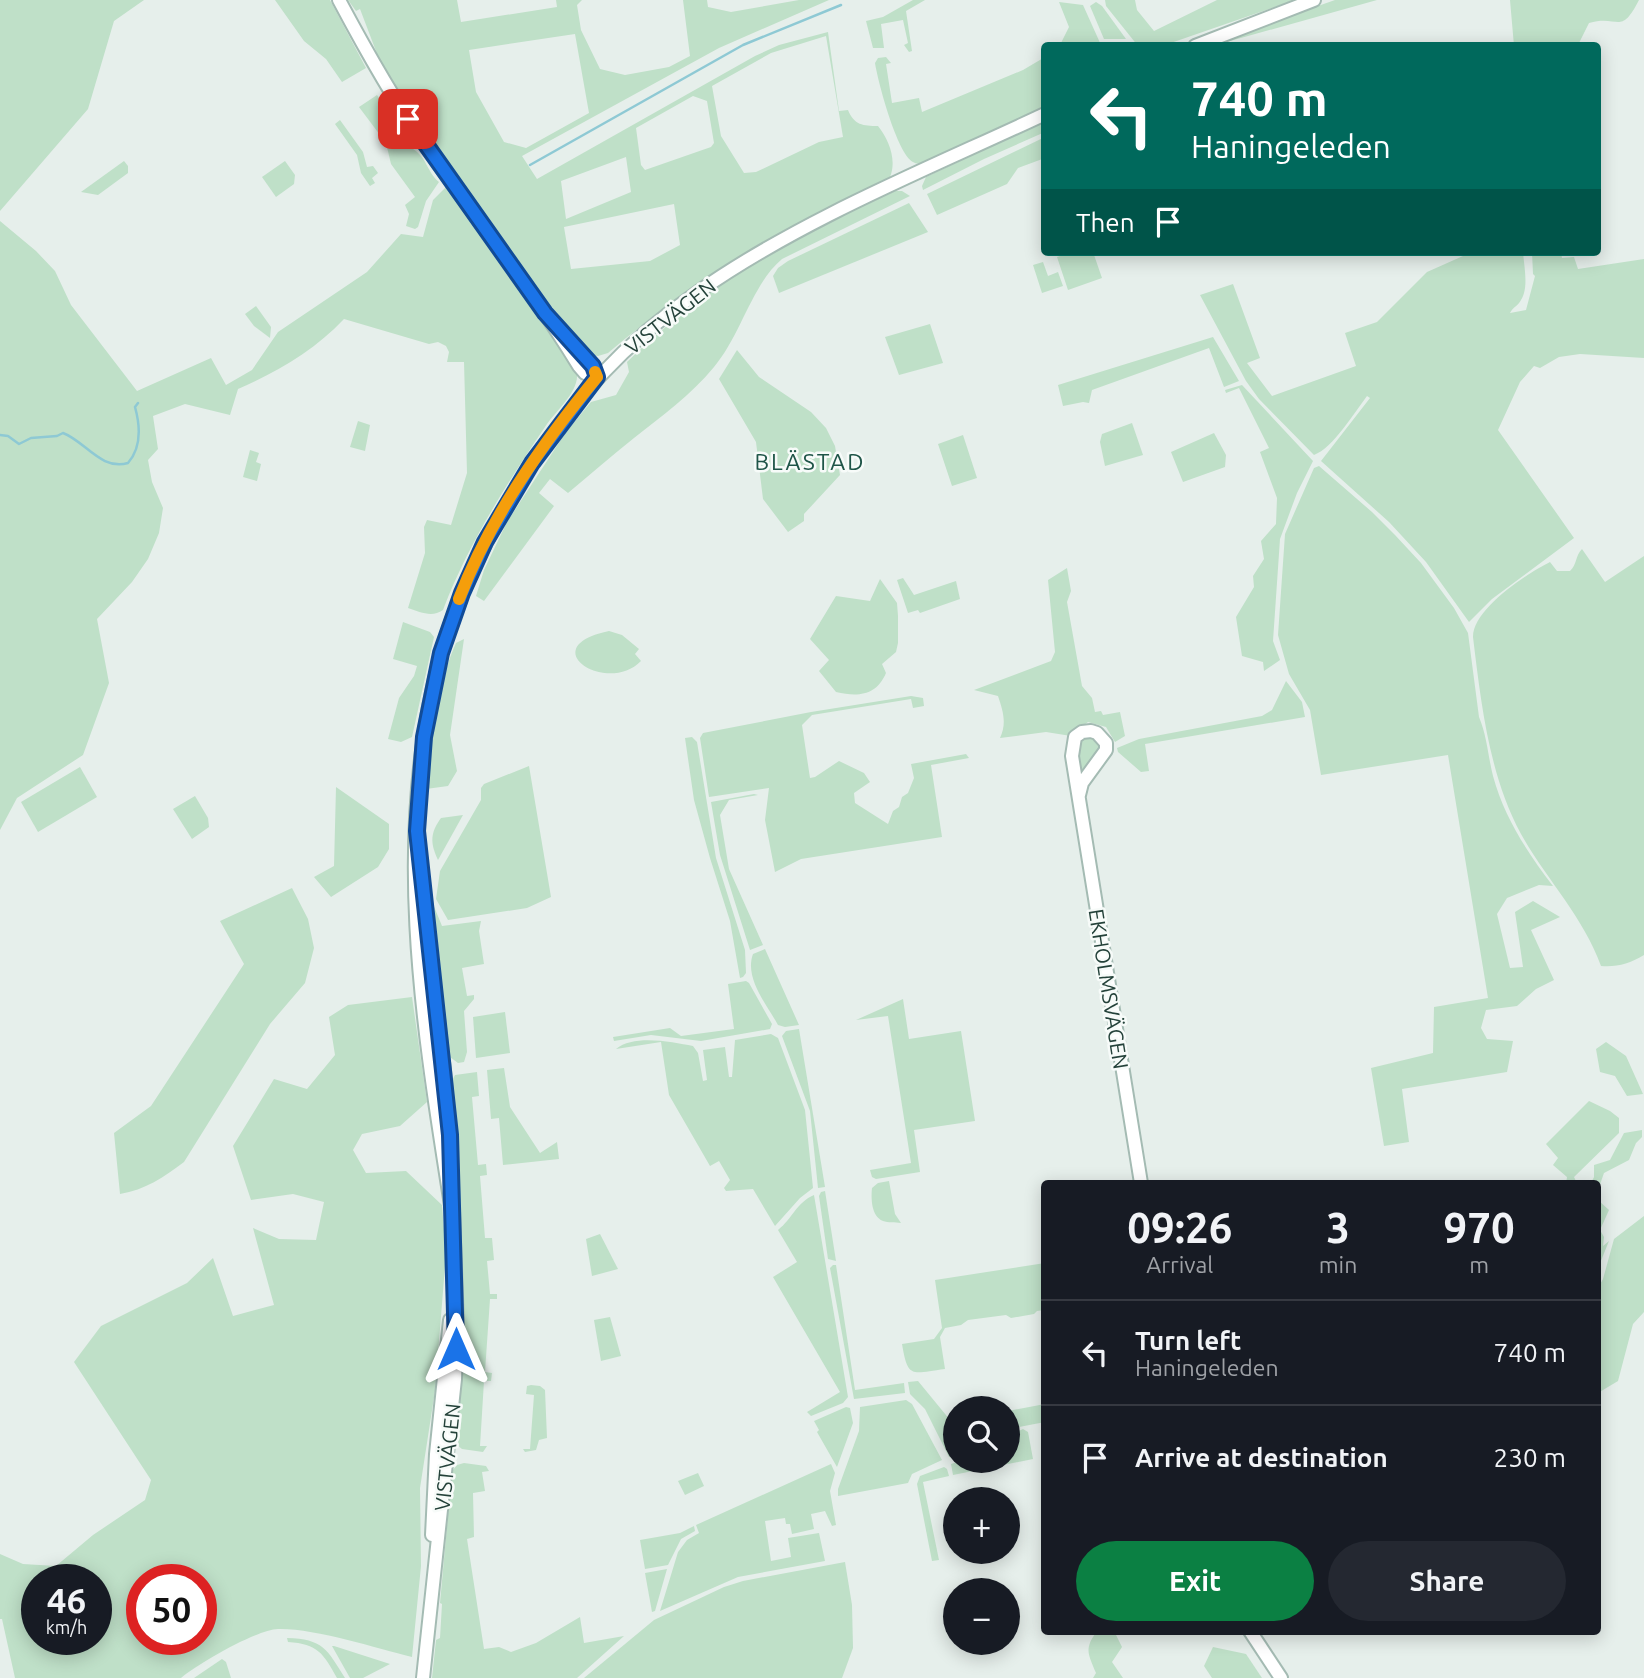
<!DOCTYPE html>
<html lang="en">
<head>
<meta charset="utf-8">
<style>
	body { margin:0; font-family:Ubuntu,sans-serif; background:#242831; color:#f1f3f6; height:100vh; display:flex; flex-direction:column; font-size:26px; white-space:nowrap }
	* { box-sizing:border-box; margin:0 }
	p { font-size:23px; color:#9ea1a6 }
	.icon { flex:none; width:38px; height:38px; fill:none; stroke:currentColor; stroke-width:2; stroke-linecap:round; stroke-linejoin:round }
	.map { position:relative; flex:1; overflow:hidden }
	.drawer { position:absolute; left:1041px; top:1180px; width:560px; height:455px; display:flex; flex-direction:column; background:#171b24; border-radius:7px; box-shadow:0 4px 18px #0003 }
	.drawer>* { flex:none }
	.top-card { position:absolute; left:1041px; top:42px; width:560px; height:214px; border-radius:7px; box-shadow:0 4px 18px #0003; background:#00695c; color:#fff; overflow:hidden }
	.tools { position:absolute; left:943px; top:1396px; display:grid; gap:14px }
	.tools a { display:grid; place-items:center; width:77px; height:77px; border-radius:50%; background:#171b24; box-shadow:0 4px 18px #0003; font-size:35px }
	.speed { position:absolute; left:21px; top:1564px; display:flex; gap:14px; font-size:35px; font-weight:700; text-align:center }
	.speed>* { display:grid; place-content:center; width:91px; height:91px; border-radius:50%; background:#171b24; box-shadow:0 4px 18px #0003; line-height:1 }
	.speed small { font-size:18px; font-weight:400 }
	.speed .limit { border:10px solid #d22; background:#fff; color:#111 }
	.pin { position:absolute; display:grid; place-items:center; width:60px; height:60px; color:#fff; margin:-30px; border-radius:14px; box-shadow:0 4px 10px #0006 }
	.me { position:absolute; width:77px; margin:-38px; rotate:0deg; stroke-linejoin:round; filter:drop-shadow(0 0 5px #0008) }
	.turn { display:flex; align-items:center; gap:24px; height:147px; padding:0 35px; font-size:32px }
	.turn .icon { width:91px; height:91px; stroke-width:2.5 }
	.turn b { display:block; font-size:49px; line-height:60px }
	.then { display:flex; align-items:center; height:66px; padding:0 35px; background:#0003; gap:14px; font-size:26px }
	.eta { display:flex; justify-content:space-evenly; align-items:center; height:119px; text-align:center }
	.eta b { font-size:42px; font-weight:700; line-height:49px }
	.cta { display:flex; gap:14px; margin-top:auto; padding:14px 35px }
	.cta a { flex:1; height:80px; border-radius:42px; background:#0b8043; color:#fff; font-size:28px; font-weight:700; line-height:80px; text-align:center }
	.cta a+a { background:#242831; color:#f1f3f6 }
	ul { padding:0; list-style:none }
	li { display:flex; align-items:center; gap:21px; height:105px; padding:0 35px; border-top:2px solid #363941 }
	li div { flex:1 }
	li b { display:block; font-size:26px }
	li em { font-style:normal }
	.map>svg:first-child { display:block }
	.green { fill:#bfe0c8; fill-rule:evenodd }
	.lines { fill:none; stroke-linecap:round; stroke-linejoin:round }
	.stream { stroke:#8ec9d4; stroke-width:2.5 }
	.secondary-casing { stroke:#a4bbb3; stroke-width:16 }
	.secondary { stroke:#fff; stroke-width:12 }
	.route-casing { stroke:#114b97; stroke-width:18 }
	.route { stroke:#1a73e8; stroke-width:12 }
	.slow { stroke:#f59e0b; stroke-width:12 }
	.labels { text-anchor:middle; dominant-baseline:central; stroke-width:5; stroke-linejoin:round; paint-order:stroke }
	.street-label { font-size:21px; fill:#24423a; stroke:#f7fbf9 }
	.neighbourhood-label { font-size:23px; letter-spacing:2px; fill:#1f5548; stroke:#f7fbf9 }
</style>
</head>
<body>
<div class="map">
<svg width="1644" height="1678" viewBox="0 0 1644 1678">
	<rect width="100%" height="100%" fill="#e6efeb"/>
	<g class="green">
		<polygon points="0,0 144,0 114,21 88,109 0,211"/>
		<polygon points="275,0 330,0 366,68 342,82 326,59 304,41"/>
		<path d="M 348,0 L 457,0 L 461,22 L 557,7 L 556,0 L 582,0 L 577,5 L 581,30 L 600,69 L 625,75 L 669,67 L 690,56 L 683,0 L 707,0 L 708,7 L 731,12 L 799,0 L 829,0 L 719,48 L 522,156 L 537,179 L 755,56 L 779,45 L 828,32 L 839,111 L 848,110 C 854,125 863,126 878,126 C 889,140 897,160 890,177 C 789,225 694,280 608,353 L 598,356 L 591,355 L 563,326 L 416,119 L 379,59 L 360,9 L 356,11 ZM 575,34 L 589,113 L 526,148 L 504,142 L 476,92 L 469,50 ZM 826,36 L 843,137 L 819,142 L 756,172 L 744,173 L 721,136 L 712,86 L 771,53 ZM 693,96 L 707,101 L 714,143 L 711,147 L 645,170 L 641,165 L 636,128 ZM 626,157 L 631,192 L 566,219 L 561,181 ZM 674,204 L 680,245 L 650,261 L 571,269 L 564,227 Z"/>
		<polygon points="913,0 925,0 906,11 912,51 909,52 904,45 908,43 903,20 881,24 884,48 873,48 866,21 883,17"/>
		<polygon points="1105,0 1135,0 1137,10 1154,31 1217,0 1295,0 1165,45 1138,46 1106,6"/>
		<polygon points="1335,0 1377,0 1223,43 1226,39 1236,35"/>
		<path d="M 1510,0 L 1639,0 C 1620,37 1619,14 1589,23 L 1578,45 L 1514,46 Z"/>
		<polygon points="1059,2 1083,5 1101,45 1060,45 1069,27"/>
		<polygon points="1096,2 1102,6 1126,39 1104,39 1090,6"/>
		<path d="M 886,57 L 891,63 L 886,64 L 892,103 L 919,98 L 922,112 L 1023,70 L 1045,57 L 1045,106 L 924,164 C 921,164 916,164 913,162 C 897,153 878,82 875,63 L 878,58 Z"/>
		<path d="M 377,95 L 411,148 C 427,156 426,171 439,182 L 426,201 L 418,227 L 415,229 L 406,226 L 409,214 L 405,205 L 415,197 L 391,164 L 386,143 L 359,107 Z"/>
		<polygon points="340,120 363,152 367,167 373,166 378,173 372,178 375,183 370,186 361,173 357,155 335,124"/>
		<polygon points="1045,121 1045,132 984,159 923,190 922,186 926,177"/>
		<polygon points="1045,137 1045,158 1018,168 1007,184 937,215 927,194"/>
		<polygon points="124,161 128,166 128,173 98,195 81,192"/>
		<polygon points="285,161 295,175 294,184 276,197 262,177"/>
		<path d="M 446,187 C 477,230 509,273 540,316 C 550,330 575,359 577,375 C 578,392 556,411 547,424 C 507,483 468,544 443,610 C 432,618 420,612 408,608 L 425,553 L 424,527 L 427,520 L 451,525 L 467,473 L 464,362 L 447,362 L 449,352 L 446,346 L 438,342 L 429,344 L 344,319 C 315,350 277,372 238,389 L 230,415 L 185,404 L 153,416 L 158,449 L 148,460 L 152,482 L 163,508 L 159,533 L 148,559 L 132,582 L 97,619 L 109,683 L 83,755 L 17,798 L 0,830 L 0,221 L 36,251 L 55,271 L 71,305 L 137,391 L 211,358 L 226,385 L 252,370 L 278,332 L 367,272 L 401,234 L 423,237 L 433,200 Z"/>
		<path d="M 895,191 L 902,191 L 910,196 L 782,259 C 752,284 741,335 714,367 C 691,395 662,416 634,438 C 611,456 590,475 568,493 L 550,479 L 539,493 L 554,506 L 484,601 L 476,596 L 484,570 L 507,522 L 566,432 L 591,402 L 616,395 L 629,372 L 627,362 C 674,316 730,275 788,243 C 822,223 860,208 895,191 Z"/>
		<polygon points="909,203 928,232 779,293 773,276 778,268 788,261"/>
		<polygon points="1059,252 1093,252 1102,278 1068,290 1057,257 1060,256"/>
		<path d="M 1472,252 L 1523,252 C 1524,266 1529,288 1521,300 C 1518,306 1513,307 1510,313 L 1526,310 L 1535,276 L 1533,274 L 1532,252 L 1561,252 L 1562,258 L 1574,257 L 1578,269 L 1644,259 L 1644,358 L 1580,354 L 1559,357 L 1540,368 L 1534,366 L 1520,382 L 1498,430 L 1574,538 L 1492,599 L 1469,622 L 1426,562 L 1389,522 L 1321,461 L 1370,398 L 1367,396 C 1354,413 1333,448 1314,455 L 1259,399 L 1246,381 L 1200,295 L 1233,284 L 1260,358 L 1247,363 L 1272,396 L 1356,366 L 1345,333 L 1377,322 L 1427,272 Z"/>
		<polygon points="1043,262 1048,276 1058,272 1063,286 1042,293 1033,265"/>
		<polygon points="256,306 271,327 270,338 254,326 245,314"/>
		<polygon points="930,324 943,363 899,375 885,337"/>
		<polygon points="1213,337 1239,381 1224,387 1209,348 1092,390 1089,403 1083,402 1063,406 1058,385"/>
		<polygon points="737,350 759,377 811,412 826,428 835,446 840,475 804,514 804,521 788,532 763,499 756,442 719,379"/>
		<polygon points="1242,385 1313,461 1297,493 1280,539 1273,641 1280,660 1264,671 1263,662 1242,656 1236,617 1254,587 1253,576 1264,559 1261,541 1276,524 1277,498 1260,452 1269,448 1239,388 1226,393 1225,390"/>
		<polygon points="358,421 370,425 365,451 350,447"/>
		<polygon points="1132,423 1143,455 1105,466 1100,442 1102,434"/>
		<polygon points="1214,433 1226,455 1225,467 1183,482 1171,452"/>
		<polygon points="963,435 977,478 952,486 938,444"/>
		<polygon points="250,450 259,453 256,462 261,464 257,481 243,477"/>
		<path d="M 1319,466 L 1372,512 L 1395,535 L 1421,563 L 1454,608 L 1468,633 L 1479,717 C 1487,736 1488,756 1493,776 C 1504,817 1527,852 1553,886 L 1539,885 L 1507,898 L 1497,914 L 1510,968 L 1523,967 L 1515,912 L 1533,901 L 1560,917 L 1531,930 L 1554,980 L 1536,989 L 1517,1006 L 1486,1010 L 1481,1028 L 1487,1039 L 1513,1041 L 1507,1072 L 1402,1089 L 1409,1142 L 1384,1146 L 1371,1068 L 1433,1053 L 1434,1007 L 1488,998 L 1448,755 L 1321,775 L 1310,710 L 1289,674 L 1278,635 L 1285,534 L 1314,468 Z"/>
		<path d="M 1582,549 L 1605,582 L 1644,556 L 1644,955 C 1629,964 1618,967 1601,966 C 1583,916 1546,879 1521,834 C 1489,775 1481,703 1473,637 C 1473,609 1526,574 1550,562 L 1557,571 L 1570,571 C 1577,565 1575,556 1582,549 Z"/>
		<path d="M 1067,568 L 1071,591 L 1067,602 L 1082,686 L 1092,698 L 1095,712 L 1101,711 L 1103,715 L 1120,712 L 1125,736 L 1115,742 L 1106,727 L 1088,722 L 1071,736 L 1046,732 L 1000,738 C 1007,723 1003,711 998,696 L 974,690 L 1051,661 L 1055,652 L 1048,580 Z"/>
		<polygon points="903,578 914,595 956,581 960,599 920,613 918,610 908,613 897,580"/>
		<path d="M 880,579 L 897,603 L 898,616 L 898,643 L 896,652 L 882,664 L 886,673 C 876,696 858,697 836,692 L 819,671 L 829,660 L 810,639 L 836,596 L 870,601 Z"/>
		<polygon points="403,622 430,632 434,637 412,737 401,742 388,739 399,698 414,676 417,666 393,659"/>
		<path d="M 609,631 L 622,635 L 639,649 L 635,654 L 641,661 C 607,696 532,647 609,631 Z"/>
		<path d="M 464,639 L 450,735 L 457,771 L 448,786 L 426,789 C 431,744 437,684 456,643 Z"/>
		<polygon points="1286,681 1302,702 1305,717 1145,744 1149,771 1141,772 1118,752 1117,748 1139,739 1262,716 1272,710"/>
		<polygon points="911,696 923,698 924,706 913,708 911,699 812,715 802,725 810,778 815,777 839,761 864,773 870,782 854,793 855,803 888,824 893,811 899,807 902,797 908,793 914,778 911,764 966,754 969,758 931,765 942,837 801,859 775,872 765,820 769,788 709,797 700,738 703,733 811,712"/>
		<polygon points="692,737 697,742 716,858 745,950 746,973 743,977 740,978 730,921 710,858 694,800 685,738"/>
		<polygon points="1081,737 1093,737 1098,743 1099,749 1079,777 1075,755"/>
		<polygon points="529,766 551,897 527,908 448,920 436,899 440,871 481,800 481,788 484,784"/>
		<polygon points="80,767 97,797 38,832 21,802"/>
		<polygon points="336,787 389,824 389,849 378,867 331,897 314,877 334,866"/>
		<polygon points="754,794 758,795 729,800 720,815 729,869 763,945 750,950 720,855 711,802"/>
		<polygon points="195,796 208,818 209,827 192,839 173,809"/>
		<path d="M 463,815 L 438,860 C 430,843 430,833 441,818 Z"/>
		<path d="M 292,888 L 308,919 L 314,948 L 305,983 L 270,1024 L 184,1162 C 164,1177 145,1190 120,1194 L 114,1133 L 151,1106 L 244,964 L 220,921 Z"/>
		<polygon points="433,904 442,926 481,921 479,931 484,964 462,968 467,996 474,995 474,999 464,1011 467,1052 464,1062 458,1063 450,1057"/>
		<path d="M 765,949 L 799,1025 L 785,1027 L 778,1025 C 767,1005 744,978 753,954 Z"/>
		<polygon points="746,981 749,983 772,1024 770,1029 701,1041 651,1035 614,1041 613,1037 670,1028 681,1036 734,1029 728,984"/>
		<path d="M 412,997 L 427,1102 L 400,1126 L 362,1134 L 353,1150 L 366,1173 L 406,1171 L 442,1205 L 446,1254 L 435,1391 L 420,1488 L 421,1566 L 412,1657 C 376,1648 314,1628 278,1629 C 256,1630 199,1663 181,1678 L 15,1678 L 2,1619 L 0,1619 L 0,1554 L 23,1564 L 56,1566 L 93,1535 L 145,1500 L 151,1480 L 74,1362 L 101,1326 L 187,1283 L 213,1258 L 233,1316 L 274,1305 L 253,1228 L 279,1239 L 316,1240 L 324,1202 L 293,1194 L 251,1200 L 233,1146 L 274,1079 L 307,1089 L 335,1055 L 329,1017 L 348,1005 ZM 96,1580 L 96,1640 L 37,1640 L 37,1580 ZM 201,1580 L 201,1640 L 142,1640 L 142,1580 Z"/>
		<polygon points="903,999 909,1039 961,1031 975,1121 914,1130 920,1172 876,1179 872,1177 870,1170 911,1163 888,1016 856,1020"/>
		<polygon points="505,1012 510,1053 476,1058 473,1017"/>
		<polygon points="799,1029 825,1187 818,1188 810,1111 782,1036 786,1031"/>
		<path d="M 771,1034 L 778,1038 L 805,1110 L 813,1188 L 800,1198 L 775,1226 L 753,1189 L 726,1191 L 724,1188 L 730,1180 L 719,1161 L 710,1166 L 669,1095 L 661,1042 L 616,1049 C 634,1034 672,1042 693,1046 L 698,1053 L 703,1081 L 707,1080 L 703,1050 L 725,1047 L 729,1077 L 732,1077 L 735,1040 Z"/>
		<polygon points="1606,1042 1626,1056 1643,1094 1627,1096 1615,1076 1600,1072 1596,1049"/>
		<polygon points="504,1068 510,1107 540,1153 557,1142 559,1159 503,1165 499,1118 491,1119 487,1070"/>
		<polygon points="477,1072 479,1096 472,1097 478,1165 486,1164 487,1175 480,1176 485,1238 492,1238 494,1260 487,1261 490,1294 497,1294 497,1299 490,1299 485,1372 492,1373 491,1381 484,1381 480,1446 487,1446 483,1452 462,1449 457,1445 455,1437 463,1309 458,1164 451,1083 455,1075"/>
		<polygon points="1589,1101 1610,1111 1619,1118 1619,1133 1574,1177 1577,1183 1566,1183 1567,1177 1553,1165 1558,1158 1546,1144"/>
		<polygon points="1642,1130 1642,1137 1636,1143 1629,1160 1604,1173 1598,1190 1598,1183 1591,1183 1594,1177 1594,1165 1610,1160 1624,1133"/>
		<path d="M 889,1181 L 895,1214 L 901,1223 C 895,1222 888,1223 883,1221 C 871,1216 871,1198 872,1188 L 878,1183 Z"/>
		<polygon points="825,1191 836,1261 828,1259 819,1196 821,1192"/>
		<path d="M 814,1195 L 848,1397 L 843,1403 L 811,1416 L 807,1412 L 840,1392 L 773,1277 L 797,1262 L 778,1230 C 792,1219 797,1202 814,1195 Z"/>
		<polygon points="1598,1200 1609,1210 1600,1230 1604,1237 1603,1246 1609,1241 1598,1268 1598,1250 1601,1248 1598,1247"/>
		<polygon points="1644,1216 1644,1312 1633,1324 1618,1381 1598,1393 1598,1288 1603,1279 1614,1239"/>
		<polygon points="600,1234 618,1269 592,1276 586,1239"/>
		<path d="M 1045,1263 L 1045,1310 L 1037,1311 L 1034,1314 L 1011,1318 L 1006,1315 L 968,1320 L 961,1325 L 945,1328 L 940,1337 L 945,1369 C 912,1373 908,1380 902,1344 L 934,1339 L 942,1328 L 935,1280 Z"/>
		<polygon points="833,1265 836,1265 855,1390 904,1383 905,1393 854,1399 830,1268"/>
		<polygon points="610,1317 621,1356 601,1361 594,1320"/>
		<polygon points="918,1381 950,1420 955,1419 955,1458 949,1457 925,1409 910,1394 908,1382"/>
		<polygon points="531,1385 540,1386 545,1390 547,1438 539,1440 536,1450 525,1452 523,1449 530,1449 534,1395 526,1394 527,1386"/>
		<polygon points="906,1400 912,1404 942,1460 912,1474 908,1483 838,1496 838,1489 859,1431 860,1407"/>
		<polygon points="1045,1404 1045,1422 1019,1427 1008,1431 1008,1411"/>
		<polygon points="846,1407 850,1408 853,1423 837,1467 817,1432 819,1430 814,1421"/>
		<polygon points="1023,1429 1028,1432 1033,1459 953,1475 951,1464 960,1461 1008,1461 1008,1436"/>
		<polygon points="464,1463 486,1466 489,1471 482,1472 485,1491 473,1493 474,1537 467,1539 484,1649 499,1647 511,1652 536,1643 580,1617 584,1643 624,1636 577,1678 432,1678 436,1640 440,1638 442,1604 440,1603 452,1471 457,1465"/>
		<polygon points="831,1464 835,1473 830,1491 836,1525 832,1526 825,1511 811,1514 814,1529 792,1534 790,1524 786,1524 785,1518 765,1521 771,1561 791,1557 788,1538 819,1533 825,1561 738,1577 660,1611 678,1552 687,1540 699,1533 696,1525"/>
		<polygon points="944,1467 947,1469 949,1476 923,1482 939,1560 932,1561 917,1484 920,1476"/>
		<polygon points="698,1473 704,1486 685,1495 678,1481"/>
		<polygon points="694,1526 695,1531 681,1539 668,1565 645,1569 640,1540 680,1533"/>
		<polygon points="845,1562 852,1605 853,1648 842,1678 584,1678 654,1620 724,1587 743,1581"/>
		<polygon points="667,1569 655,1611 652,1612 645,1573"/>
		<path d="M 1097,1631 L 1114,1631 L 1122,1647 L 1112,1662 L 1123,1678 L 1093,1678 L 1096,1673 C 1088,1653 1084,1649 1097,1631 Z"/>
		<path d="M 287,1638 C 323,1639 327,1649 345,1678 L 337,1678 C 323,1653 318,1644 288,1642 Z"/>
		<polygon points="332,1646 334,1646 390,1664 363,1678 350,1678"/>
		<polygon points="1213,1647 1246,1654 1262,1678 1212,1678 1204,1666"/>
		<polygon points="222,1659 226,1662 231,1678 194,1678"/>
	</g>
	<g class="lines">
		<g class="stream">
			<polyline points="530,165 743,45 841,5"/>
			<path d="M 0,435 L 8,436 L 19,444 L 31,438 L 57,436 L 63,433 C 85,441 101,471 128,463 C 142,447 140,425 135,407 L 138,403"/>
		</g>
		<g class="secondary-casing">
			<g id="secondary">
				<path d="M 339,0 C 365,49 392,97 423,142 C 475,217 531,288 579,366 L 585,373 L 597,377"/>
				<polyline points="1195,46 1314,0"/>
				<polyline points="567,337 593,366 597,377"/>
				<polyline points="1079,795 1082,783 1106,750 1106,743 1097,733 1091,731 1082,732 1075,737 1072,756 1141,1183"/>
				<polyline points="422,884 444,1070 451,1155"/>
				<path d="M 453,1218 C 424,1034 390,840 441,655 C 458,591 489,532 524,476 C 571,401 625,342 698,292 C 802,219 930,168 1045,114"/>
				<polyline points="432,1535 436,1454 450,1320"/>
				<polyline points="1250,1631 1281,1678"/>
				<polyline points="423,1678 455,1379 457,1325 453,1211"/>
			</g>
		</g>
		<use href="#secondary" class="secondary"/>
	</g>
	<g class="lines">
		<g class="route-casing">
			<polyline id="route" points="408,119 545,313 593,366 597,377 532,463 485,542 462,593 441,653 424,737 417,831 450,1135 456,1349"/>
		</g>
		<use href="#route" class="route"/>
		<path class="slow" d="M 459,599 C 490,518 542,444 597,377 L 595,372"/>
	</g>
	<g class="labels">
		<g class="street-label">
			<text transform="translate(670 316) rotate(-38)">VISTVÄGEN</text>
			<text transform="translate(1109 989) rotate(81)">EKHOLMSVÄGEN</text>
			<text transform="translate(447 1457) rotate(-84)">VISTVÄGEN</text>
		</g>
		<g class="neighbourhood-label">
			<text x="810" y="461">BLÄSTAD</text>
		</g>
	</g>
</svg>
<div class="tools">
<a><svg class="icon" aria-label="search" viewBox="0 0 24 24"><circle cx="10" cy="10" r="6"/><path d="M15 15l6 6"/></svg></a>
<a>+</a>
<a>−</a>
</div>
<div class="speed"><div>46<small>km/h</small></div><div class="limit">50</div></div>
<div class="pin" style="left:408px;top:119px;background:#d93025"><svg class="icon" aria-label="arrive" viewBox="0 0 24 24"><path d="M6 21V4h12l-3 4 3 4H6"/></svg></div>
<svg class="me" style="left:456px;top:1349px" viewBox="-20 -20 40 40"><path d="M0-17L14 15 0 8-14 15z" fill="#1a73e8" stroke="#fff" stroke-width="4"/></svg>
<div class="top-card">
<div class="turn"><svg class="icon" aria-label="left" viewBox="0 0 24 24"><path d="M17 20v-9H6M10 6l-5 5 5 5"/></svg><div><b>740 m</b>Haningeleden</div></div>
<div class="then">Then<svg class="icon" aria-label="arrive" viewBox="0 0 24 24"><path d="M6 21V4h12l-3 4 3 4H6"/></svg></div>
</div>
<section class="drawer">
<div class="eta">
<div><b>09:26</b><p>Arrival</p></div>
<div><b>3</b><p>min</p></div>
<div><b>970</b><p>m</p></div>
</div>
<ul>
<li><svg class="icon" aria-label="left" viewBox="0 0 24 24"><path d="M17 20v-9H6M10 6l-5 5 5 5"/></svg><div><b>Turn left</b><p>Haningeleden</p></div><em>740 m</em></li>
<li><svg class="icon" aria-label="arrive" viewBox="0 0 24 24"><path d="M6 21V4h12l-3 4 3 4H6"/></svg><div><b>Arrive at destination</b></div><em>230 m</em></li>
</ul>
<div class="cta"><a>Exit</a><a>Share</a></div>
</section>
</div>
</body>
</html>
